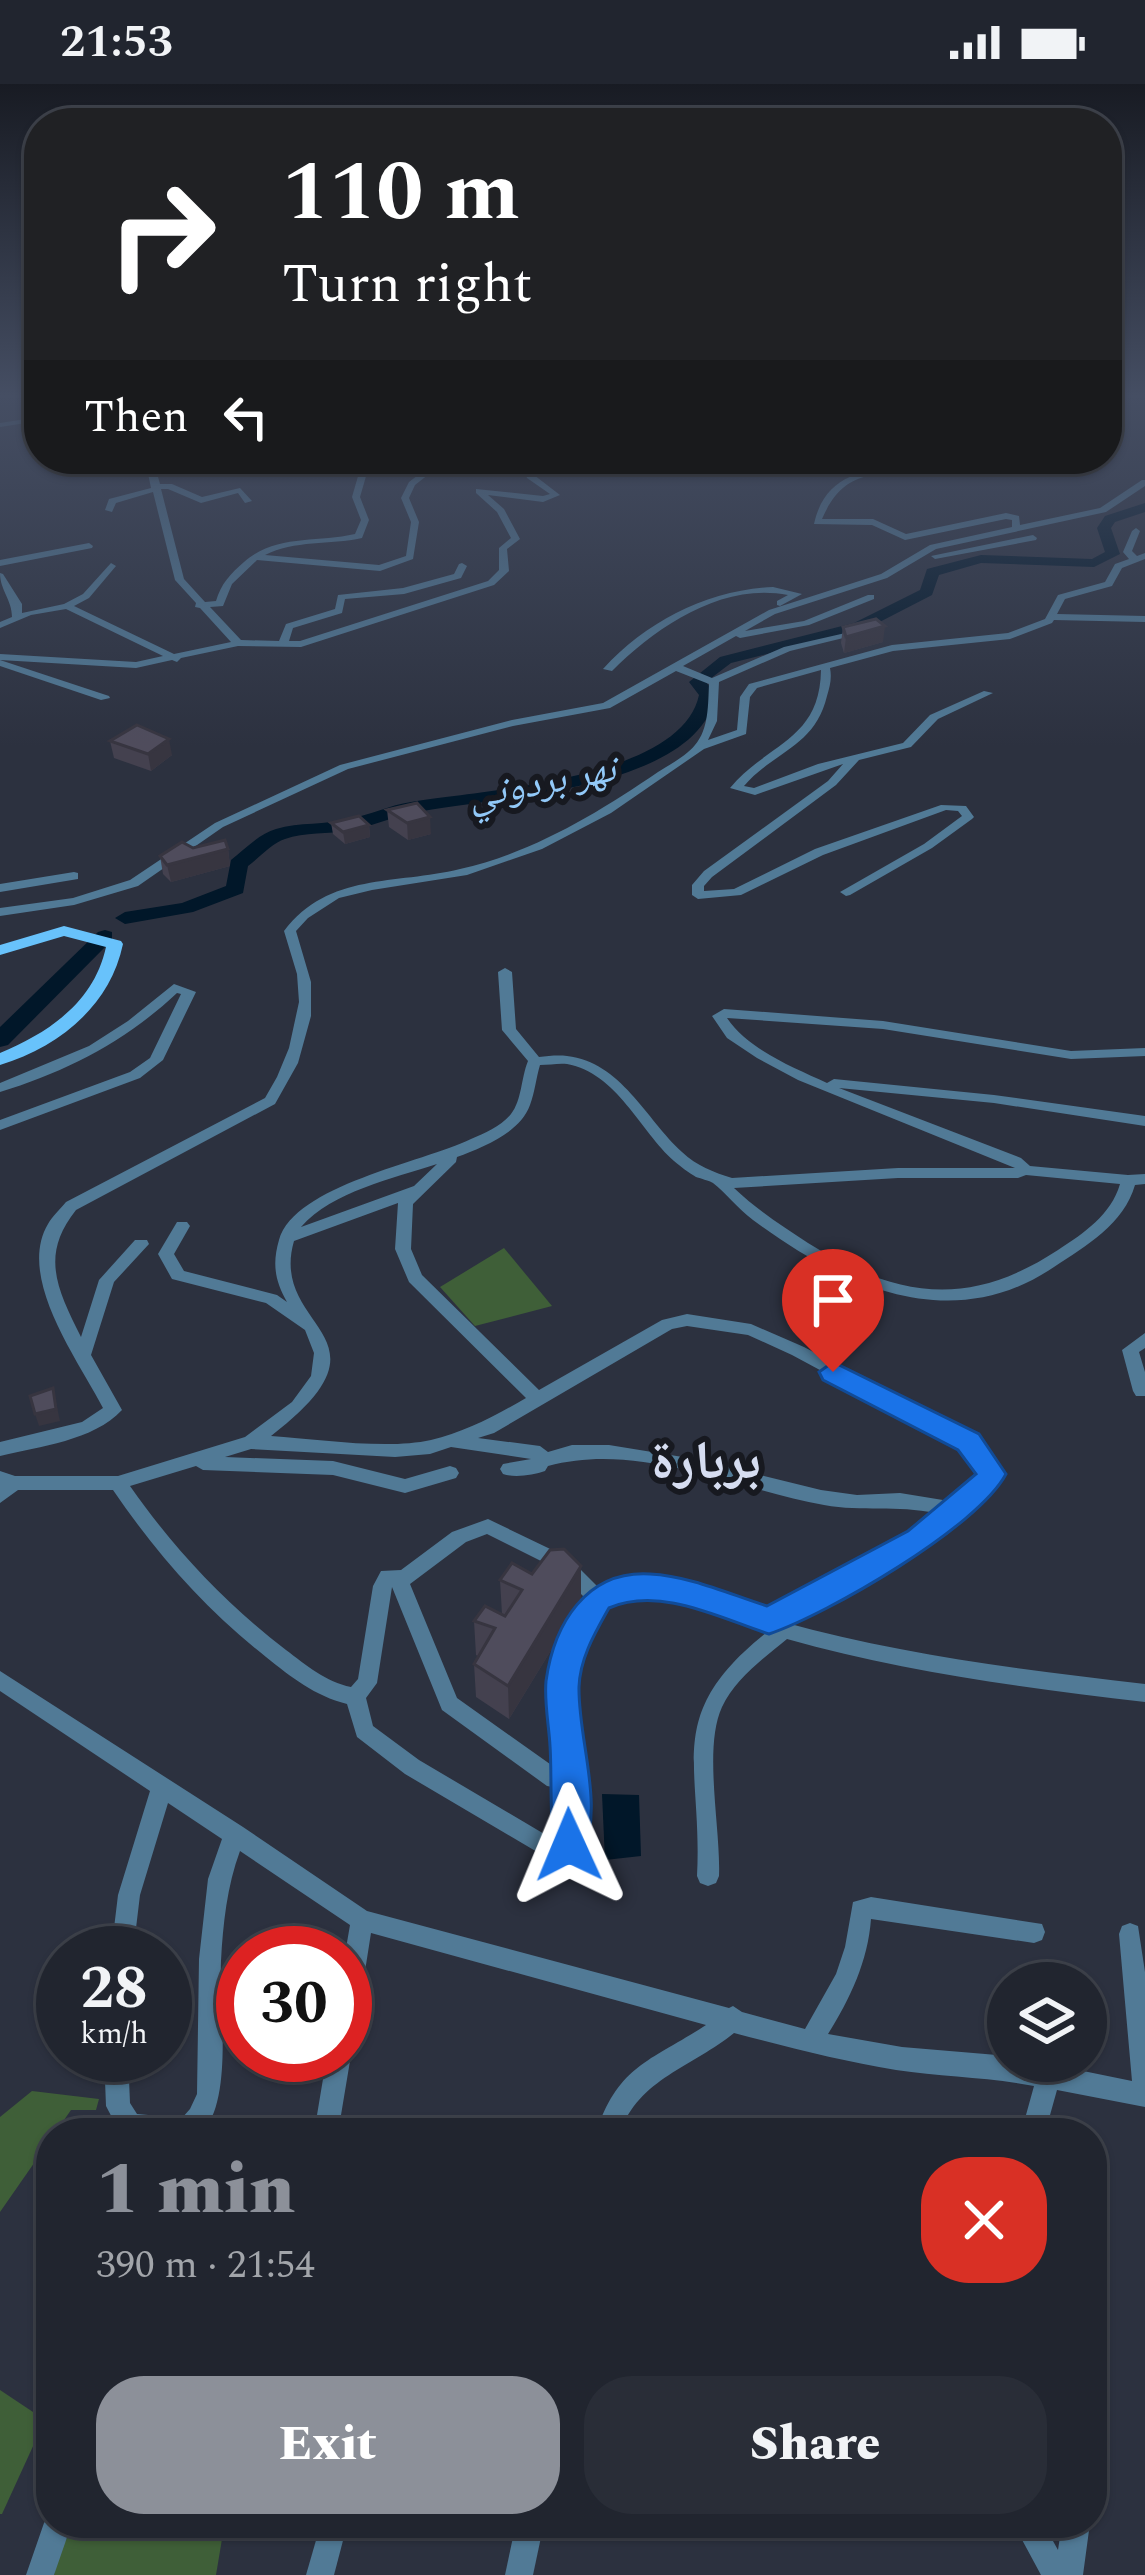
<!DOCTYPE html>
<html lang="en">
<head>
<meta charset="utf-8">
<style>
	body { margin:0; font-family:Spectral,"Noto Naskh Arabic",serif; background:#292d37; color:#f1f3f6; height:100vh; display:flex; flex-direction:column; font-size:45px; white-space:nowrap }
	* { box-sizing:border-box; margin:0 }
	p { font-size:39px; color:#a2a5aa }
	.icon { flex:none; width:66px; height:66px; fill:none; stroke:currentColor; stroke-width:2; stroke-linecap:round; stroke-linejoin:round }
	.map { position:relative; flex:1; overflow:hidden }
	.sheet { position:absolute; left:36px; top:2034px; width:1071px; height:420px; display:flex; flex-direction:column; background:#21252f; border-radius:48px; box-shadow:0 3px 9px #0004,0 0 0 3px #3e424b }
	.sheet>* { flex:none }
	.banner { position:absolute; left:24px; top:24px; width:1098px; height:366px; border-radius:48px; box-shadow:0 3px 9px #0004,0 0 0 3px #3e424b; background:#202124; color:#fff; overflow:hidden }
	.fabs { position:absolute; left:987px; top:1878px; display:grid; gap:24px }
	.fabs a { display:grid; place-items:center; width:120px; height:120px; border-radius:50%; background:#21252f; box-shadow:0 3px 9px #0004,0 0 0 3px #3e424b; font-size:60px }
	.speed { position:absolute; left:36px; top:1842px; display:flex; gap:24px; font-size:60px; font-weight:700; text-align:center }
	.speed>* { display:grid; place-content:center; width:156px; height:156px; border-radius:50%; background:#21252f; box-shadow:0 3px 9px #0004,0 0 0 3px #3e424b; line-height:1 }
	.speed small { font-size:30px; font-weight:400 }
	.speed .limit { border:18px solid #d22; background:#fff; color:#111 }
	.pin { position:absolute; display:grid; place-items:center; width:102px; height:102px; color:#fff; margin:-123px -51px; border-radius:50% 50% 50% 0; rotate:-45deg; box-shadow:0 0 12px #0007 }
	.pin .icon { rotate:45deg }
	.me { position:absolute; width:132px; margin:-66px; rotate:359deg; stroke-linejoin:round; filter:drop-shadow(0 0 9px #0008) }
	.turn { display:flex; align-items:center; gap:42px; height:252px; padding:0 60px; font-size:54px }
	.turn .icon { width:156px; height:156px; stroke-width:2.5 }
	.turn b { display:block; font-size:84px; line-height:102px }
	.then { display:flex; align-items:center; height:114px; padding:0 60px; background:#0003; gap:24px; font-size:45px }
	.round { display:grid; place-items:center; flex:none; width:126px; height:126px; border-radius:48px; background:#292d37 }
	.summary { display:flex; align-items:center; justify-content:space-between; height:204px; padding:0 60px }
	h1 { font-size:72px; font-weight:800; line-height:90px; color:#8c9099 }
	.button { display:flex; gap:24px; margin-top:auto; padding:24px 60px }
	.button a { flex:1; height:138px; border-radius:48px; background:#8c9099; color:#fff; font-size:48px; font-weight:800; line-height:138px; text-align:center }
	.button a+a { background:#292d37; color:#f1f3f6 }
	.status { display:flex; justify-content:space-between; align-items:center; height:84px; padding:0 60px; background:#21252f; direction:ltr }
	.status svg { height:33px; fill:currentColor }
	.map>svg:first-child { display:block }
	.green { fill:#3f5f38 }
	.water { fill:#011729 }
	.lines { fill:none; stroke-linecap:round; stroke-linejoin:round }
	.river { fill:#011729; fill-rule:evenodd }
	.minor { fill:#517a96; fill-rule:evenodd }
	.major { fill:#68c2fb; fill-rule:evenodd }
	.wall { fill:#44414f }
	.shaded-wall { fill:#373540 }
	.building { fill:#4f4c5c; stroke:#373540; stroke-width:3 }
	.route { fill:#1a73e8; stroke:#114b97; stroke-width:3 }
	.labels { text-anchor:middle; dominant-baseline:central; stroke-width:12; stroke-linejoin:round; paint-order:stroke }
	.far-water-label { font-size:39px; font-style:italic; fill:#92c9f8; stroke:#171920 }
	.district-label { font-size:54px; font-weight:bold; fill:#d6ddf1; stroke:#171920 }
</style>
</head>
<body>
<div class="status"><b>21:53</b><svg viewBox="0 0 49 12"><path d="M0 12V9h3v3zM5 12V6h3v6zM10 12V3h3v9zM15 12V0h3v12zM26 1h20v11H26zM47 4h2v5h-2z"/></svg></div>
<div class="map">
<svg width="1145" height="2491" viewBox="0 0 1145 2491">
	<rect width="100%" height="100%" fill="#2c313f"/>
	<g class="green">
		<polygon points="504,1164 552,1222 475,1242 440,1203"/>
		<polygon points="32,2007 99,2015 96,2026 71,2026 0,2128 0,2033"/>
		<polygon points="0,2306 45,2336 2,2430 0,2430"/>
		<polygon points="77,2439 224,2443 216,2491 54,2491 60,2465"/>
	</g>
	<polygon class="water" points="602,1710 639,1711 641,1772 605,1776"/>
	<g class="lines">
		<g class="river">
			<path d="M 1145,419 L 1145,428 L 1115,438 L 1111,444 L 1120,470 L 1094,483 L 981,479 L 939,491 L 932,511 L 866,545 L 731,579 L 706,598 L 716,611 C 696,708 490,713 412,729 C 391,733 371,743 349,747 C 329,750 304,748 285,755 C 272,759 259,774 248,782 L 243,809 L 193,828 L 125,840 L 115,834 L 125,828 L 182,819 L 226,802 L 231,776 C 244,766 260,749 276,745 C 299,738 326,741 349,735 C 370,731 390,721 411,718 C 481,706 681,696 699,611 L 689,598 L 720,573 L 854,539 L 920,506 L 927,485 L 981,471 L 1092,475 L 1105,468 L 1097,444 L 1105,432 Z"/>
			<polygon points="105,846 112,848 112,856 8,961 0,963 0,943 98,848"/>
		</g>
		<g class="minor">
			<polygon points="39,333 39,337 0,343 0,339"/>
			<path d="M 145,375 L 153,375 L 160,400 L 172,400 L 202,413 L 240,404 L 252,417 L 245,419 L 238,409 L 201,419 L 168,405 L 161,405 L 184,495 L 205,518 L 216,517 C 221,500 230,490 244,478 C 276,450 316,459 355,450 L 361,436 L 352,413 L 363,375 L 371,375 L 360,413 L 369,436 L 362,454 C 330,461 294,456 265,471 L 379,481 L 406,472 L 411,438 L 401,414 L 409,398 L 439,375 L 447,376 L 415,401 L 409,414 L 419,438 L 413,475 L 380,487 L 257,476 L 232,500 L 223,522 L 210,523 L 241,556 L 279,557 L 286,540 L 335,525 L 338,511 L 403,504 L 454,490 L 459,480 L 462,479 L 467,482 L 461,494 L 404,510 L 345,515 L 342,529 L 293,544 L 289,557 L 300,557 L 488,497 L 499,486 L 499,464 L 511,454 L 497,428 L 476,409 L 476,405 L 543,412 L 550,410 L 527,394 L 521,375 L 529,375 L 534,391 L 560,411 L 543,418 L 488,411 L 504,425 L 520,455 L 507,465 L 509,487 L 494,501 L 301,563 L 238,562 L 181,574 L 177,578 L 172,576 L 136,584 L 0,576 L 0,570 L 136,578 L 163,572 L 66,525 L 31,531 L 0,544 L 0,538 L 12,533 C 12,516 0,506 0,489 L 3,490 L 22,520 L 22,529 L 64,520 L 83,510 L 111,479 L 116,482 L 89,514 L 74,522 L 174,570 L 231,558 L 200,524 L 195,523 L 196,519 L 175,496 L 153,408 L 116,419 L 112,428 L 105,426 L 109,415 L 151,404 Z"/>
			<polygon points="552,375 563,375 577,380 586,375 596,375 578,385"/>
			<path d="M 869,375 L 917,377 L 921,379 C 876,397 846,380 822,435 L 873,435 L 906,450 L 1006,429 L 1019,432 L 1020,441 L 1100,424 L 1142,396 L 1145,396 L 1145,402 L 1106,428 L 936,465 L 887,494 L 775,530 L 745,547 L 804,537 L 868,511 L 874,511 L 874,515 L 809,541 L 740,554 L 736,552 L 683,582 L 712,594 L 784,563 L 863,545 L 868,548 L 790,567 L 719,598 L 717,637 L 708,656 L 737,646 L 740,613 L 749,600 L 892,561 L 1008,549 L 1045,535 L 1058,511 L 1105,498 L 1115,480 L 1129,475 L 1123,468 L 1132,447 L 1136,444 L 1140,447 L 1132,467 L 1137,472 L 1145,469 L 1145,475 L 1122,484 L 1112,502 L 1065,515 L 1057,530 L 1145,532 L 1145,538 L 1054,536 L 1052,539 L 1010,555 L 893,567 L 830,584 C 832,594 830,602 827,612 C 815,663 774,667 744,702 L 754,704 L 818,680 L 903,659 L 930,631 L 984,607 L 993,609 L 938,635 L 911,663 L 859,676 L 836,701 L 712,793 L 704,802 L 704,807 L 734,805 L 815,765 L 941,721 L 966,722 L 974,733 L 972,735 L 932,764 L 850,811 L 846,812 L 840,808 L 924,760 L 962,732 L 958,727 L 946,726 L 823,771 L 741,811 L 698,815 L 692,811 L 692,801 L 704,787 L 828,697 L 843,680 L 755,711 L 730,704 C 767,659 820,657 821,586 L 757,604 L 750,613 L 746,650 L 704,665 L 611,729 L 542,765 L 467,791 L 372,806 L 339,814 L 308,834 L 296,847 L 311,898 L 311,932 L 298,979 L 275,1020 L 76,1126 C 40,1171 57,1205 81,1253 L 99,1196 L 135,1156 L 147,1156 L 149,1160 L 114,1198 L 91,1271 L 122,1326 C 93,1357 40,1362 0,1372 L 0,1358 L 82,1338 L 103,1324 C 79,1277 16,1194 48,1140 C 52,1133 60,1125 66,1118 L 265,1014 L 277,993 L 289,964 L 299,918 L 297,890 L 284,847 C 329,788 395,801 460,785 C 532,769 598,729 658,688 C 669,681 686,672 695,661 C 709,645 708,620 709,600 L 676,587 L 610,624 L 513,642 L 348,685 L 223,743 L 138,802 L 74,821 L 0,832 L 0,824 L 73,814 L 130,796 L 215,739 L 340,681 L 512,636 L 603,619 L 769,526 L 881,490 L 930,461 L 1012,443 L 1012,436 L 1006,435 L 905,456 L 872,441 L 814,440 C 824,394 858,387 900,380 L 872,378 Z"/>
			<polygon points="1033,451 1037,454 1036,456 935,475 931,472"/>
			<polygon points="89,459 93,462 92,464 0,482 0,476"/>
			<path d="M 773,503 L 802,510 L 780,522 L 777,521 L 777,517 L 788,511 C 722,498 656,543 612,587 L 603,585 C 647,537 708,506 773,503 Z"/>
			<polygon points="0,576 109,612 110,614 101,616 0,582"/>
			<polygon points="74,788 78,789 78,795 0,808 0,800"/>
			<path d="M 505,884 L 512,888 L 516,945 L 539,973 C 548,972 558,971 567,972 C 621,978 646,1035 682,1068 C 697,1082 713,1088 732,1094 L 898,1084 L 1015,1084 L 798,996 L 757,974 L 727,954 L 712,932 L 724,925 L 883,937 L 1071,967 L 1145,964 L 1145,972 L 1071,975 L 883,945 L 727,934 C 749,966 792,983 827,999 L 834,995 L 994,1011 L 1145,1032 L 1145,1042 L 994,1019 L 839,1004 L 1021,1074 L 1030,1082 L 1128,1091 L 1145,1090 L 1145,1100 L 1135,1101 C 1124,1140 1086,1162 1054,1183 C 951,1253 842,1202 753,1136 C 738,1125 725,1108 713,1099 C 710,1097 699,1094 696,1093 C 689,1089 680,1082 674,1077 C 640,1047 617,989 567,980 C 559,979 549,981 540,981 C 536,994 535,1008 530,1021 C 520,1049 483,1063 457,1073 L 456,1078 L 413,1120 L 411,1165 L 422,1191 L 539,1306 L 662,1236 L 687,1230 L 751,1240 L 804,1263 L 975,1353 L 1000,1390 L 965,1425 L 962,1431 L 955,1433 L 926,1460 L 783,1538 C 902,1571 1023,1586 1145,1600 L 1145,1618 C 1025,1604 904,1588 787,1555 C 764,1574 735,1595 722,1623 C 703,1664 721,1745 719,1792 L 716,1799 L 708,1802 L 700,1799 L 697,1792 C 703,1679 662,1632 766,1549 L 759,1542 C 723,1529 683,1509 644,1511 C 556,1515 574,1636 578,1695 C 579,1721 587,1743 578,1768 L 549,1775 L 405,1690 L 357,1653 L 347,1620 C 315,1612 291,1593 266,1573 C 205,1525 156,1469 113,1406 L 18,1406 L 0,1419 L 0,1387 L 15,1392 L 118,1392 L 245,1353 L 292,1318 L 311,1292 L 314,1269 L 305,1246 L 266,1219 L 172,1195 L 158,1170 L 177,1138 L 187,1138 L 190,1142 L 174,1170 L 184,1187 L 277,1211 L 287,1218 C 275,1197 272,1180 279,1156 C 295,1101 421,1079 471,1055 C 485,1049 501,1042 511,1030 C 522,1016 521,994 528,977 L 502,946 L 498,888 ZM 437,1080 L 414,1102 L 301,1143 C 333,1107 392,1095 437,1080 ZM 1026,1091 L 1120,1100 C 1111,1131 1084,1149 1058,1166 C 968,1225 897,1214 808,1159 C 782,1142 756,1125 734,1104 L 898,1094 L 1018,1094 ZM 398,1119 L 395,1165 L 409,1198 L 526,1314 C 495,1332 465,1348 431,1356 C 386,1366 318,1355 271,1352 C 404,1250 268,1247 294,1157 ZM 687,1242 L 748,1251 L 792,1271 L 963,1363 L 980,1389 L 949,1417 L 900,1409 L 857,1411 L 821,1406 L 695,1375 L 609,1361 L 572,1361 L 548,1368 L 540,1362 L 478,1354 L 494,1349 L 672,1245 ZM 451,1363 L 531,1375 L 503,1380 L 500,1385 L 503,1390 C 515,1394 533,1391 545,1387 L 548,1382 C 639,1357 735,1405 824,1421 C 863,1428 896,1421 936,1429 L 912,1450 L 767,1528 C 717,1512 653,1477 601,1506 L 569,1474 L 488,1435 L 452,1448 L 401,1486 L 381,1487 L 373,1502 L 358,1595 L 351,1603 C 326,1598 306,1581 286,1566 C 225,1519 174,1465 130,1402 L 196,1382 L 203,1386 L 333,1391 L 405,1409 L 456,1394 L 459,1389 L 456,1384 L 450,1382 L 405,1395 L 333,1377 L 225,1373 L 251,1365 L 395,1373 L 430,1370 ZM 487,1450 L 555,1484 L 587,1516 C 547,1569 554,1623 557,1685 L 457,1614 L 410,1500 L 466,1458 ZM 392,1503 L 442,1626 L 547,1702 L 558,1704 L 562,1734 L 560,1753 L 551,1754 L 419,1676 L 373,1642 L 366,1614 L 377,1599 Z"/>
			<path d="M 174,900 L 196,908 L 163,976 L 140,994 L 0,1046 L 0,1036 L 130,988 L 150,974 L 181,910 L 177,909 C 126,957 66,988 0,1008 L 0,999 L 89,962 L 128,937 Z"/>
			<polygon points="1145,1249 1145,1264 1139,1268 1145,1288 1145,1312 1136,1312 1133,1307 1122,1266"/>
			<path d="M 0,1587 L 243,1743 L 367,1827 L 729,1924 L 733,1922 L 742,1928 L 805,1945 L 836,1890 L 845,1863 L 853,1818 L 871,1813 L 1042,1840 L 1045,1848 L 1042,1856 L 1034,1859 L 871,1835 C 868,1877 850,1915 828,1950 L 902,1963 L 997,1971 L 1008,1973 L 1008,1977 L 1049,1980 L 1132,1997 L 1119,1850 L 1122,1842 L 1130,1839 L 1138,1842 L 1145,1888 L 1145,2023 L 1057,2006 L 1045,2049 L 1021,2049 L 1034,2002 C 988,1993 942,1993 896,1986 C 841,1977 788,1963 734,1949 C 694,1982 638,1995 620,2049 L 596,2049 C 618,1981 651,1977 706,1941 L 371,1849 L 357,1938 L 353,1946 L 345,1950 L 345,1870 L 350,1841 L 240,1767 C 227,1802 223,1840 221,1877 C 219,1921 234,2018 201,2049 L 120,2049 L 106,2022 L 104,1971 L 128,1971 L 130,2019 L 137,2030 L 182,2034 L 190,2025 L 197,2010 L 199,1875 L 208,1795 L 222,1755 L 168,1719 L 140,1811 L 133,1869 L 111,1869 L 118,1811 L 150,1707 L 0,1607 Z"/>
			<polygon points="345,1962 351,1971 338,2049 314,2049 327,1971 345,1971"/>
			<polygon points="51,2428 51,2439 72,2439 54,2491 26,2491 44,2439"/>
			<polygon points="321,2439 341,2439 345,2449 334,2491 306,2491"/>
			<polygon points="516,2439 544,2439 533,2491 505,2491"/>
			<polygon points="1013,2439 1043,2439 1058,2466 1062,2439 1090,2439 1083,2491 1041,2491"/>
		</g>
		<path class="major" d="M 64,842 L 121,857 L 123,860 C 110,922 59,963 0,981 L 0,969 C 50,948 94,918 106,863 L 64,852 L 0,871 L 0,861 Z"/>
	</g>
	<g class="wall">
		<polygon points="843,543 883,558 844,569 841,559"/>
		<polygon points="110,657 172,671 151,687 114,674"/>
		<polygon points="387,726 431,750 408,756 389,743"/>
		<polygon points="331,739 369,741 370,753 345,760 333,750"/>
		<polygon points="193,764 228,765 230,782 171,798 163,790 160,772"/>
		<polygon points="500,1496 581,1517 509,1635 476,1613 474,1580 478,1572 476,1571 474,1537 502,1530"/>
	</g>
	<g class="shaded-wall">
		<polygon points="885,542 883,558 844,569 846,553"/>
		<polygon points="169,655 172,671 151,687 148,670"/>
		<polygon points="430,733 431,750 408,756 407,739"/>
		<polygon points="369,741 370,753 345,760 343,748"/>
		<polygon points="228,765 230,782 171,798 167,781"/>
		<polygon points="53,1304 60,1337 39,1342 35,1330"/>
		<polygon points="581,1482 581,1517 509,1635 508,1602"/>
	</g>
	<g class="building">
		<polygon points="876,535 885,542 846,553 843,543"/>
		<polygon points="137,641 169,655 148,670 110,657"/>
		<polygon points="417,719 430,733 407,739 387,726"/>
		<polygon points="359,732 369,741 343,748 331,739"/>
		<polygon points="225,756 228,765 167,781 160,772 182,758 193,764"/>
		<polygon points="53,1304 56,1325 35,1330 30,1312"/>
		<polygon points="564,1465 581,1482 508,1602 474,1580 495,1544 474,1537 485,1522 505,1532 522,1506 500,1496 512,1479 532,1490 550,1466"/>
	</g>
	<linearGradient id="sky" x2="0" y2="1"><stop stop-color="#181b23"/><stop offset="0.47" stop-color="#454e63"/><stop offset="1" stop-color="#454e63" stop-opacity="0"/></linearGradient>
	<rect width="1145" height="663" fill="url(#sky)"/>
	<path class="route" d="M 833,1278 L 979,1350 L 1006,1390 C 978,1443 828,1530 769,1550 C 720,1534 660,1502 609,1524 C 595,1549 580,1574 579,1603 C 578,1657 605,1721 582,1773 L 569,1777 L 557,1773 C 549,1755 552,1687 550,1662 C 549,1642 544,1618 546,1597 C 554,1540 586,1486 650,1490 C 690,1492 729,1510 767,1522 L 908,1447 L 976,1390 L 958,1366 L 823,1296 L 819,1288 Z"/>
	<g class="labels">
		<g class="far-water-label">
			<text transform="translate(542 699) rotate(-11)">نهر بردوني</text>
		</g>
		<g class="district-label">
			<text x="706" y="1378">بربارة</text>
		</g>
	</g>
</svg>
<div class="fabs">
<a><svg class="icon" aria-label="layers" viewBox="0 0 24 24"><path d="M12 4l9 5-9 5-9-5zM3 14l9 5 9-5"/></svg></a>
</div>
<div class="speed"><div>28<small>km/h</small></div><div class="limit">30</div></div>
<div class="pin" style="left:833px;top:1288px;background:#d93025"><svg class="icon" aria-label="arrive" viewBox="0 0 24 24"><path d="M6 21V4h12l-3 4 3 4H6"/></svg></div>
<svg class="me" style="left:569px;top:1761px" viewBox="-20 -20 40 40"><path d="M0-17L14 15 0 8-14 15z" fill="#1a73e8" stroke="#fff" stroke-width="4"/></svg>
<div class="banner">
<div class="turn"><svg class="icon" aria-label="right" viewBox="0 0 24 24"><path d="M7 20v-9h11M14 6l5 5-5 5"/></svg><div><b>110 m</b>Turn right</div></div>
<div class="then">Then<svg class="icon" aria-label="left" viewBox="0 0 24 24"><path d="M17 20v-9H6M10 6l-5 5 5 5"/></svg></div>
</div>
<section class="sheet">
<div class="summary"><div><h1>1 min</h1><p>390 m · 21:54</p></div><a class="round" style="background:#d93025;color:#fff"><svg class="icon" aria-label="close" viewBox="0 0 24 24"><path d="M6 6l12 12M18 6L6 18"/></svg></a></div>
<div class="button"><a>Exit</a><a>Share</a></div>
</section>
</div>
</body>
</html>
